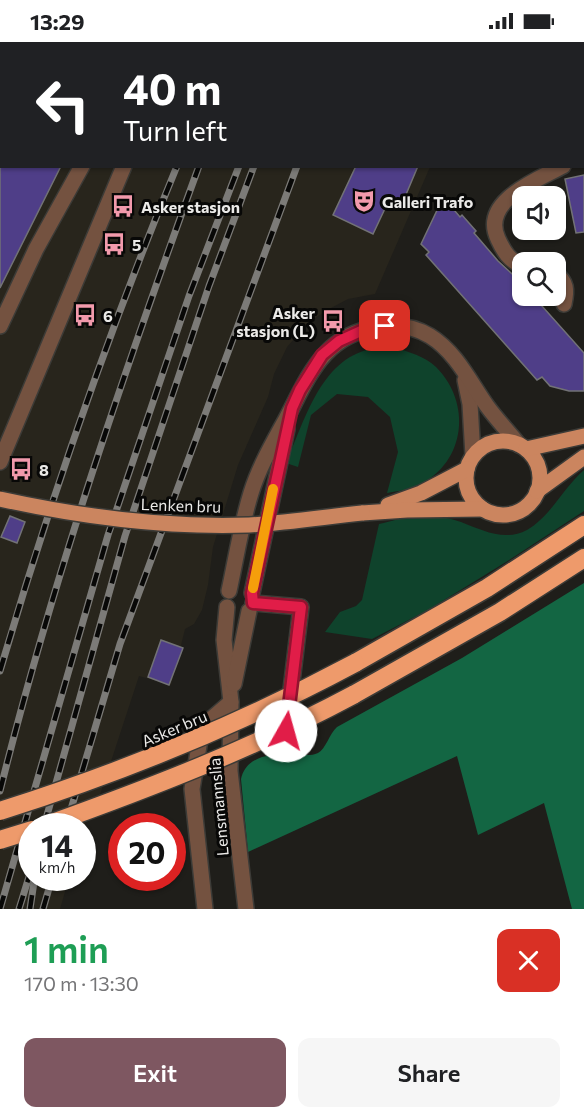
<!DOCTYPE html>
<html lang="en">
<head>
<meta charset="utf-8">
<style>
	body { margin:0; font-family:Commissioner,sans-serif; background:#f6f6f6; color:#202124; height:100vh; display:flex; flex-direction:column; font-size:22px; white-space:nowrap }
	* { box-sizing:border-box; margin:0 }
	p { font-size:20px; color:#757577 }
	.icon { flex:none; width:33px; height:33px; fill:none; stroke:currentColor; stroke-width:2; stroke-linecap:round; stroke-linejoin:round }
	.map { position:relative; height:867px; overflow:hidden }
	.panel { display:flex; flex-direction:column; background:#fff; flex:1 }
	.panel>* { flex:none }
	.top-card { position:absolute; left:0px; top:0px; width:585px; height:126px; box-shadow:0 2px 4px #0004; background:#202124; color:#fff; overflow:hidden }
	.controls { position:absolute; left:512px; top:144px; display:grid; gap:12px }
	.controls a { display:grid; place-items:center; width:54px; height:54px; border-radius:12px; background:#fff; box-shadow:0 2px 4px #0004; font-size:30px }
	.speed { position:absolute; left:18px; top:771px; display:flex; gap:12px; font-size:30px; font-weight:700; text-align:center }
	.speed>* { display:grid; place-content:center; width:78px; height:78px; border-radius:50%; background:#fff; box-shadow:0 2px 4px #0004; line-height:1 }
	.speed small { font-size:15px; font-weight:400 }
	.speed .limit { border:9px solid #d22; background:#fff; color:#111 }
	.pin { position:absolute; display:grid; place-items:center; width:51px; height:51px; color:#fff; margin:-26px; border-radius:12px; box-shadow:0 3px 9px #0006 }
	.me { position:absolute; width:66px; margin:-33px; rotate:7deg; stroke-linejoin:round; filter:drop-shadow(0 0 4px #0008) }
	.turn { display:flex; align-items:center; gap:21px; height:126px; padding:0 24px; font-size:27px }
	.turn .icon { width:78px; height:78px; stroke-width:2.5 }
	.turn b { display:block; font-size:42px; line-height:51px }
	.round { display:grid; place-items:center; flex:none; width:63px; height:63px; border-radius:12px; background:#f6f6f6 }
	.summary { display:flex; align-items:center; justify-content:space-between; height:102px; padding:0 24px }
	h1 { font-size:36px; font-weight:600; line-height:45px; color:#1e9e55 }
	.cta { display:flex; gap:12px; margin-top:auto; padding:12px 24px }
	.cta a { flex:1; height:69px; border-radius:12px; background:#7e5761; color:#fff; font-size:24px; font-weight:600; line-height:69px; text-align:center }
	.cta a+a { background:#f6f6f6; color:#202124 }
	.status { display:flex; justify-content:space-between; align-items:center; height:42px; padding:0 30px; background:#fff; direction:ltr }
	.status svg { height:16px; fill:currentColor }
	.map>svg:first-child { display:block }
	.built { fill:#28251c }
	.green { fill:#0f432c }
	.forest { fill:#136643 }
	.building { fill:#4f3e88; stroke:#727276; stroke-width:1.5 }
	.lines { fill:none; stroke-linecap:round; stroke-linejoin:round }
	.minor-casing { stroke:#3c3b37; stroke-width:18 }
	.major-casing { stroke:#3c3b37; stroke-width:18 }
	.highway-casing { stroke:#3c3b37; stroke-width:21 }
	.minor { stroke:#745240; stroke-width:15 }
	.major { stroke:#cb855f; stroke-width:15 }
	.highway { stroke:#ee9a6b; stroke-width:18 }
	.rail-casing { stroke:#7c7b78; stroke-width:7 }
	.rail { stroke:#080807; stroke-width:4.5; stroke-dasharray:14; stroke-linecap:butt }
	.major-bridge-casing { stroke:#3c3b37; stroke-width:18; stroke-linecap:butt }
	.highway-bridge-casing { stroke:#3c3b37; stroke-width:21; stroke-linecap:butt }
	.major-bridge { stroke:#cb855f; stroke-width:15 }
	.highway-bridge { stroke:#ee9a6b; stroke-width:18 }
	.route-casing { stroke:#92132f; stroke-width:15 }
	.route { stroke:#e11d48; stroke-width:10 }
	.slow { stroke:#f59e0b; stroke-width:10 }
	.labels { text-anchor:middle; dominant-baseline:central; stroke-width:6; stroke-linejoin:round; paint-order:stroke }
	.poi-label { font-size:16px; font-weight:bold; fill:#ebeae8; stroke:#080807; text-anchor:start }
	.street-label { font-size:16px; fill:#ebeae8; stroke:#080807 }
</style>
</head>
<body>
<div class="status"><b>13:29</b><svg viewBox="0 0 49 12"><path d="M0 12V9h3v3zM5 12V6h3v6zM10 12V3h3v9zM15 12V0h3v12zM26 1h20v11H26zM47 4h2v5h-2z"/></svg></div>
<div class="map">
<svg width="584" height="867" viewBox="0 0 584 867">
	<rect width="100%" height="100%" fill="#1f1e1a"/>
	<polygon class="built" points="0,0 513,0 2,2 2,124 430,125 375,252 348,257 329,267 309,280 287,305 274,332 268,355 238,423 213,505 208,543 202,568 194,582 185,587 171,643 139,634 99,756 86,779 83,791 82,784 32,784 32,836 69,836 60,867 0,867"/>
	<g class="green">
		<path d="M 394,305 C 408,310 425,314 436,325 C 472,361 466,420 419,443 C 409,448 398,449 387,451 L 398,410 L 390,375 L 368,355 L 337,352 L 311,373 L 298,425 L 286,421 C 304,381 320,317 371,307 C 378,305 386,306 394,305 Z"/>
		<path d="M 584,428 L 584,469 L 506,520 L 428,568 L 372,597 L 325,590 L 340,570 L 356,564 L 362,558 L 379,482 C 397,478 416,471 434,474 C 442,475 453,477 461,480 C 482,488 504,500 527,488 C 551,474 563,446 584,428 Z"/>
	</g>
	<path class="forest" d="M 584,541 L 584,867 L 572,867 L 544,761 L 478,793 L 457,714 L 248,810 L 241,737 C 246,714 270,712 290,712 C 299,712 309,715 318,711 C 326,707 329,692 337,685 L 462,616 Z"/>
	<g class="building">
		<polygon points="0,124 61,124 0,246"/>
		<polygon points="356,124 418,124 402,162 390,156 373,192 333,173"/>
		<polygon points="584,133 584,190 576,191 565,137"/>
		<polygon points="441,160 445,165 449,162 460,175 462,173 476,189 474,191 498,219 522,241 522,254 533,254 584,311 584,349 569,349 550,344 542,335 537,338 426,213 429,210 421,202"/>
		<polygon points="10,474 25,480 17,501 1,495"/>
		<polygon points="161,598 183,606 169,643 148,635"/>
	</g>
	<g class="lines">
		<g class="minor-casing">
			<g id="minor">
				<polyline points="124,0 124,2"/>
				<polyline points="175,2 176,0"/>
				<polyline points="544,2 548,0"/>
				<polyline points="584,115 584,114"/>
				<path d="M 522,224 C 509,218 504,210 498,197 C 480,159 537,138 563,124"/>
				<path d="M 555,231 C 567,240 567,248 564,262"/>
				<polyline points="0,284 36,207 82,124"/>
				<polyline points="465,338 470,362 473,414"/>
				<polyline points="0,420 124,124"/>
				<path d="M 229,549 C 236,517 241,483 251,451 C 259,425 273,401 286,377 C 309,334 323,293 378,285 C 397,282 413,284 430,294 C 456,310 470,340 487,364 C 497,378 509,390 519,403"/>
				<polyline points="252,551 287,387"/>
				<polyline points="253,561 301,565 286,689"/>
				<polyline points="227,565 224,598 231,660 230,729 246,867"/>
				<polyline points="234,642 249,569"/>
				<polyline points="205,867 192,747 202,685 231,660"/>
			</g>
		</g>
		<g class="major-casing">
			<g id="major">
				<circle cx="503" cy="436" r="37"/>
				<polyline points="526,407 584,394"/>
				<polyline points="537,449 584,415"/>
				<polyline points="388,463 421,451 467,427"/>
				<polyline points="362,471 407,468 483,467"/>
			</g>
		</g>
		<g class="highway-casing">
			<g id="highway">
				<polyline points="355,621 487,546 584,483"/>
				<polyline points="353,653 500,570 584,516"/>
			</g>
		</g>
		<use href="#minor" class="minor"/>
		<use href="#major" class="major"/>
		<use href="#highway" class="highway"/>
		<g class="rail-casing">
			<g id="rail">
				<polyline points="231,2 231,0"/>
				<polyline points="248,2 248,0"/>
				<polyline points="288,2 288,0"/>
				<polyline points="303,2 304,0"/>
				<polyline points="343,2 343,0"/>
				<path d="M 0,629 C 50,458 109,289 177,124"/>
				<path d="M 0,749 C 53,536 124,330 199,124"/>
				<polyline points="44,784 125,494 209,244 254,124"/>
				<polyline points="66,784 120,602 297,124"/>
				<polyline points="0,867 108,493 189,254 239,124"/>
				<polyline points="19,867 32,825"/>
				<polyline points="30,867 34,840"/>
				<polyline points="43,867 52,836"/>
			</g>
		</g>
		<use href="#rail" class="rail"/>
		<g class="major-bridge-casing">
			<path id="major-bridge" d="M 0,457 C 82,475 164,486 249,483 C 287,481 324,475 362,471"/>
		</g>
		<g class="highway-bridge-casing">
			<g id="highway-bridge">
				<path d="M 0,769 C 123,730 241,682 355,621"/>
				<path d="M 44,784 C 150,746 254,706 353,653"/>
				<polyline points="0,798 32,788"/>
			</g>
		</g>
		<use href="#major-bridge" class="major-bridge"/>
		<use href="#highway-bridge" class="highway-bridge"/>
	</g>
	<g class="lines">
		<g class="route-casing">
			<polyline id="route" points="286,689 301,565 253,561 252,551 292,366 300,348 322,313 339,299 361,289 385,284"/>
		</g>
		<use href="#route" class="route"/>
		<polyline class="slow" points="253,546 273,447"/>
	</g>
	<defs>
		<g id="theatre-bare" transform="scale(1.8)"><path d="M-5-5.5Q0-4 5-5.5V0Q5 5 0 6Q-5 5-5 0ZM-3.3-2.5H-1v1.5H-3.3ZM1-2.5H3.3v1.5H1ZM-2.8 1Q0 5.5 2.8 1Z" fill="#f29aac" stroke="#080807" stroke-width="2.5" paint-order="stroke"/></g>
		<g id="bus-bare" transform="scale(1.8)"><path d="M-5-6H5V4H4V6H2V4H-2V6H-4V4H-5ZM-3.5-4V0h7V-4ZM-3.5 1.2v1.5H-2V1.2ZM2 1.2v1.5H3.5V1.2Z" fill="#f29aac" stroke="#080807" stroke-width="2.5" paint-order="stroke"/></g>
	</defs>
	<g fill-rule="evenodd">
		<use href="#theatre-bare" x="364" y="159"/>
		<use href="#bus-bare" x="123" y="164"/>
		<use href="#bus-bare" x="114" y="202"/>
		<use href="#bus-bare" x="85" y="273"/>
		<use href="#bus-bare" x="333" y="279"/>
		<use href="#bus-bare" x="21" y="427"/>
	</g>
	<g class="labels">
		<g class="poi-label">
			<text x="382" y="159">Galleri Trafo</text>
			<text x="141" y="164">Asker stasjon</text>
			<text x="132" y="202">5</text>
			<text x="315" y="270" text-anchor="end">Asker<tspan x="315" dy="18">stasjon (L)</tspan></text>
			<text x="103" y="273">6</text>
			<text x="39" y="427">8</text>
		</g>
		<g class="street-label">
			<text transform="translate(181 463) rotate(2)">Lenken bru</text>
			<text transform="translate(174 686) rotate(-23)">Asker bru</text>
			<text transform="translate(218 765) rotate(-95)">Lensmannslia</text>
		</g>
	</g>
</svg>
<div class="controls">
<a><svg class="icon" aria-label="sound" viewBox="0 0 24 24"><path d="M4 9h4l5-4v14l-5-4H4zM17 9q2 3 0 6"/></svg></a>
<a><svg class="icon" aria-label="search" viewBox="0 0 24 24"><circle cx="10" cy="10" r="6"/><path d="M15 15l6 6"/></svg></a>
</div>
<div class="speed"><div>14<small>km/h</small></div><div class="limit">20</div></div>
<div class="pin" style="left:385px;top:284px;background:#d93025"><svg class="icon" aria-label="arrive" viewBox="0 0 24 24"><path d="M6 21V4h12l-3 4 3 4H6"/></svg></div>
<svg class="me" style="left:286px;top:689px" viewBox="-20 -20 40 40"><circle r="19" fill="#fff"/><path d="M0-13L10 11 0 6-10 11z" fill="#e11d48"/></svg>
<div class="top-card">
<div class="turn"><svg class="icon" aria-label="left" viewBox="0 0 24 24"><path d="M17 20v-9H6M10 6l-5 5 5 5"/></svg><div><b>40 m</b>Turn left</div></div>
</div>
</div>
<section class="panel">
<div class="summary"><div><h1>1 min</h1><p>170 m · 13:30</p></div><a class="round" style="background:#d93025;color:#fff"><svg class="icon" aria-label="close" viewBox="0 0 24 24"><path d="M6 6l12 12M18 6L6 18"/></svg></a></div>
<div class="cta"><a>Exit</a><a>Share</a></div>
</section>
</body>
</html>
